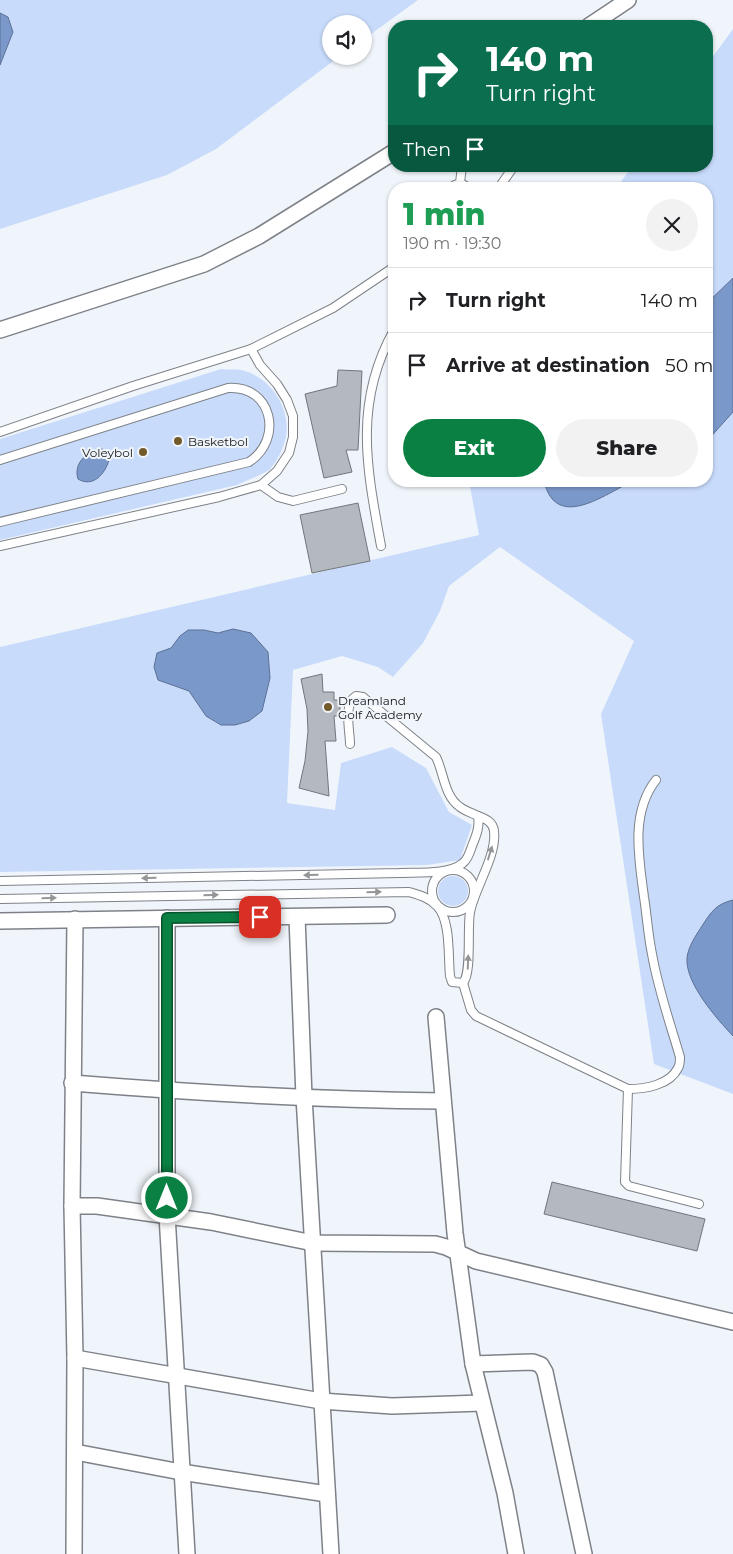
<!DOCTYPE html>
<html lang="en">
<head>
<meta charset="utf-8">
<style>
	body { margin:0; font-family:Montserrat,sans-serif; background:#f2f2f2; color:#202124; height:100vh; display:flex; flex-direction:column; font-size:19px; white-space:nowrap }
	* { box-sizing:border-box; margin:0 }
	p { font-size:16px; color:#757577 }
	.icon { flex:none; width:28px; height:28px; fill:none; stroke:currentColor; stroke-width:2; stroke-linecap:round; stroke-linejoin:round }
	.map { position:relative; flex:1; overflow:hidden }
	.side { position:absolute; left:388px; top:182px; width:325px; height:305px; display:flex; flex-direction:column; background:#fff; border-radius:20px; box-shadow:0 1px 4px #0004 }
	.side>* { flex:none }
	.hud { position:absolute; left:388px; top:20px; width:325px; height:152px; border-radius:20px; box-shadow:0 1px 4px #0004; background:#0b6e4f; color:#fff; overflow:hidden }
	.tools { position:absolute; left:322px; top:15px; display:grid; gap:10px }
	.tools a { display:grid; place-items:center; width:50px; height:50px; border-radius:50%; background:#fff; box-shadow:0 1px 4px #0004; font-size:25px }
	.pin { position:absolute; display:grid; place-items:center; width:42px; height:42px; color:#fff; margin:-21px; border-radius:10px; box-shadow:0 2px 8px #0006 }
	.me { position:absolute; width:55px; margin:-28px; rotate:0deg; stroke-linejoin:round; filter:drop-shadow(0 0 4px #0008) }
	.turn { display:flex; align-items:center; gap:18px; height:105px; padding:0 15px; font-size:22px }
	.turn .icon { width:65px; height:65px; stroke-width:2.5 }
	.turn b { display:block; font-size:35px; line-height:42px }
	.then { display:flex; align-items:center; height:48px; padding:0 15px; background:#0003; gap:10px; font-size:19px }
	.round { display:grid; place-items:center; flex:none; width:52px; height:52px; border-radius:26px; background:#f2f2f2 }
	.head { display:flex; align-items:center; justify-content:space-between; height:85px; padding:0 15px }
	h1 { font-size:30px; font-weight:800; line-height:38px; color:#1e9e55 }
	.cta { display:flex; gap:10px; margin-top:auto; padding:10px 15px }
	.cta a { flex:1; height:58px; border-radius:30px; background:#0b8043; color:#fff; font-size:20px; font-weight:800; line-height:58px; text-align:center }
	.cta a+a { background:#f2f2f2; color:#202124 }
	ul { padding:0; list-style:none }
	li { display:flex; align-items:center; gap:15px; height:65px; padding:0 15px; border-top:1px solid #e0e0e0 }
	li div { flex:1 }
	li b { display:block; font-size:19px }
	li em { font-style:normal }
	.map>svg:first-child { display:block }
	.green { fill:#c8dbfb }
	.water { fill:#7b98ca; stroke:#5c7194 }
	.building { fill:#b4b8bf; stroke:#72767c }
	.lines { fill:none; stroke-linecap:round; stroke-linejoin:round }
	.service-casing { stroke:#7e8288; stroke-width:10 }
	.minor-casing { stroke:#7e8288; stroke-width:18 }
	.service { stroke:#fff; stroke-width:8 }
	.minor { stroke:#fff; stroke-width:15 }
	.oneway { fill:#959697 }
	.route-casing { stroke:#07532c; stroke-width:12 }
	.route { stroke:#0b8043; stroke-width:9 }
	.poi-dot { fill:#735a2b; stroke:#f0f5fb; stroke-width:2 }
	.labels { text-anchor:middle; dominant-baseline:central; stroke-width:4; stroke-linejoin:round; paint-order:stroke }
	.poi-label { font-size:12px; fill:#131517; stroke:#f0f5fb; text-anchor:start }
</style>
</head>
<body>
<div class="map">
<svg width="733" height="1554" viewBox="0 0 733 1554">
	<rect width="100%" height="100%" fill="#f0f5fb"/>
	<g class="green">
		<polygon points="0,0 418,0 364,39 364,24 331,24 331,56 340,56 216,149 167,175 0,229"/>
		<polygon points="733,29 733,1094 654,1064 601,714 634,641 500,547 449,586 440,611 423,643 393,677 378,667 342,656 293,670 287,803 335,810 341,763 392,747 426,768 449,812 472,825 460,860 427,865 0,872 0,647 479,535 469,481 706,481 706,189 616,189 632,166 706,166 706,66"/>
		<path d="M 221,369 C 228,370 235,369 241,370 C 274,377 296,416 283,447 C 280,455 275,464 269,470 C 260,476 247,480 237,485 L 0,540 L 0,439 Z"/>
		<circle cx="453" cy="891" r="15"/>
	</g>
	<g class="water">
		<polygon points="0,13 8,17 13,32 0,65"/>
		<polygon points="733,278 733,412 706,442 706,304"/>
		<path d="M 102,449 L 106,451 L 109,460 C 105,474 93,488 78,479 C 73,463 87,451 102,449 Z"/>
		<path d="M 544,481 L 633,481 C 605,494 556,532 544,481 Z"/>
		<polygon points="233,629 251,633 268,652 270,678 262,711 249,721 235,725 221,725 206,716 189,691 158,680 154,667 157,653 171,648 180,636 188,630 204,630 218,633"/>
		<path d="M 733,900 L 733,1036 C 717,1019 685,983 687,958 C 688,947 696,935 702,926 C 711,912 716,904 733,900 Z"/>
	</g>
	<g class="building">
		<polygon points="338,370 362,371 358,450 346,450 352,472 324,478 305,394 337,386"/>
		<polygon points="358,503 370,561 312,573 300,515"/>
		<polygon points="322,674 323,692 334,692 334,700 340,700 340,716 334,716 336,741 325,741 329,796 299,788 305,761 308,731 307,709 301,679"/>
		<polygon points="552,1182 705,1219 697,1251 544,1214"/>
	</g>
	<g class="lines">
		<g class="service-casing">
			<g id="service">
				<polyline points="460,183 462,166"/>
				<path d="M 450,189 C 456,182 463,182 469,189"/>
				<polyline points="498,189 514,166"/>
				<polyline points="0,432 133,386 251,349 333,308 394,267"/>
				<path d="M 0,460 L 228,388 C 272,385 284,439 249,462 L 0,522"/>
				<polyline points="261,485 278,497 293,501 342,489"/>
				<polyline points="0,546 219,497 261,485 277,471 289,453 293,437 293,416 287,400 277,384 260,365 251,349"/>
				<path d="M 381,546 C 367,469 353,403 394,330"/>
				<path d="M 350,744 C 350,730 343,704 356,696 L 363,697 L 436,757 C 444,773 444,796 460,807 C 465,811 472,813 478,816"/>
				<circle cx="453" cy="891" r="21"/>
				<path d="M 0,881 L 399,873 C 417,872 449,875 463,863 C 468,859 470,852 472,846 C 476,836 480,827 478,816 C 486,819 493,822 494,831 C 497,856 475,887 470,912 C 467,929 472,973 463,983 L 452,982 L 450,976 C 448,957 451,920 437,906 C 430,898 419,895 409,892 L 0,899"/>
				<path d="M 463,983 L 471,1010 L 476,1016 L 628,1089 C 645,1089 670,1085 678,1068 C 680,1065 680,1060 680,1057 C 670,1023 658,989 652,954 C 648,935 647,916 644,897 C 639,859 630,813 656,780"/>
				<polyline points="628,1089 625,1182 629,1186 699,1204"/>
			</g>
		</g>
		<g class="minor-casing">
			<g id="minor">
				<polyline points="589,26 628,0"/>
				<polyline points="0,330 204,264 259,236 394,152"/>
				<polyline points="297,917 304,1097 331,1554"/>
				<polyline points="167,918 167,1215 187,1554"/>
				<polyline points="0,921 387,915"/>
				<polyline points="436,1017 455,1233 473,1364 505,1493 516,1554"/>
				<path d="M 72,1083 C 196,1093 319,1100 443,1101"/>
				<polyline points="72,1206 97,1206 211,1222 313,1243 435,1244 446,1247 476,1261 733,1322"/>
				<polyline points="75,1358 321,1401 392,1406 482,1403"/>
				<polyline points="473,1364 533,1362 541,1365 545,1372 584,1554"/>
				<polyline points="75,1452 181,1472 327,1494"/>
				<polyline points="74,1554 75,1358 72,1206 75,919"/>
			</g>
		</g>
		<use href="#service" class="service"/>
		<use href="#minor" class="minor"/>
	</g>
	<defs><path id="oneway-solid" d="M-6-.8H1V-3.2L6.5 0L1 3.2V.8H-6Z" transform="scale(1.25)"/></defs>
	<g class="oneway">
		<use href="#oneway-solid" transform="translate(490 853) rotate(-73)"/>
		<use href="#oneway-solid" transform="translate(311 875) rotate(179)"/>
		<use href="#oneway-solid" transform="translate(149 878) rotate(179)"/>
		<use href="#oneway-solid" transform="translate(374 892) rotate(-1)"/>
		<use href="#oneway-solid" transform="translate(211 895) rotate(-1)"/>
		<use href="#oneway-solid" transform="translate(49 898) rotate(-1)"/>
		<use href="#oneway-solid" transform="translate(468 962) rotate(-88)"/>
	</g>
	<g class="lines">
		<g class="route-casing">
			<polyline id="route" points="167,1198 167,918 260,917"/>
		</g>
		<use href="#route" class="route"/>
	</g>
	<g class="poi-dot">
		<circle cx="178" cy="441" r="5"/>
		<circle cx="143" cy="452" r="5"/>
		<circle cx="328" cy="707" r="5"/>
	</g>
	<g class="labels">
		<g class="poi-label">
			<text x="188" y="441">Basketbol</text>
			<text x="133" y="452" text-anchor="end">Voleybol</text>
			<text x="338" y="700">Dreamland<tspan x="338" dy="14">Golf Academy</tspan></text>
		</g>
	</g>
</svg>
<div class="tools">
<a><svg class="icon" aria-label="sound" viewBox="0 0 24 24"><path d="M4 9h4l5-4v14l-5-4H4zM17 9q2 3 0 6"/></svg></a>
</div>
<div class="pin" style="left:260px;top:917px;background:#d93025"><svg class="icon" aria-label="arrive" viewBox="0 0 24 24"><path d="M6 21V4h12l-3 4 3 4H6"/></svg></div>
<svg class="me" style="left:167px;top:1198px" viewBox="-20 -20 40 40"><circle r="17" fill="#0b8043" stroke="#fff" stroke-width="3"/><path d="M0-11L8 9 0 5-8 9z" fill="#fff"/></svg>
<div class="hud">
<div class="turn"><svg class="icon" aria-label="right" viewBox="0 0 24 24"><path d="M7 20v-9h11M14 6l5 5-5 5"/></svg><div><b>140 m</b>Turn right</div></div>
<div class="then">Then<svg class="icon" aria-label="arrive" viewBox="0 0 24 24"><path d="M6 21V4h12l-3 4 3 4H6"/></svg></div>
</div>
<section class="side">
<div class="head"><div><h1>1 min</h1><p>190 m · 19:30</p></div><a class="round"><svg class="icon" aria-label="close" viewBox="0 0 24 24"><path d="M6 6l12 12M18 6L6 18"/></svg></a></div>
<ul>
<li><svg class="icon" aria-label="right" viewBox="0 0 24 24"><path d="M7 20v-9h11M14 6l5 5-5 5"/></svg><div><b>Turn right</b></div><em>140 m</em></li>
<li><svg class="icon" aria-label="arrive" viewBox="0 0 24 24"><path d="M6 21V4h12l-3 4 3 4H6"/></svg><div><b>Arrive at destination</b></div><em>50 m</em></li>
</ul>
<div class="cta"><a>Exit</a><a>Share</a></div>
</section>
</div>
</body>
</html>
